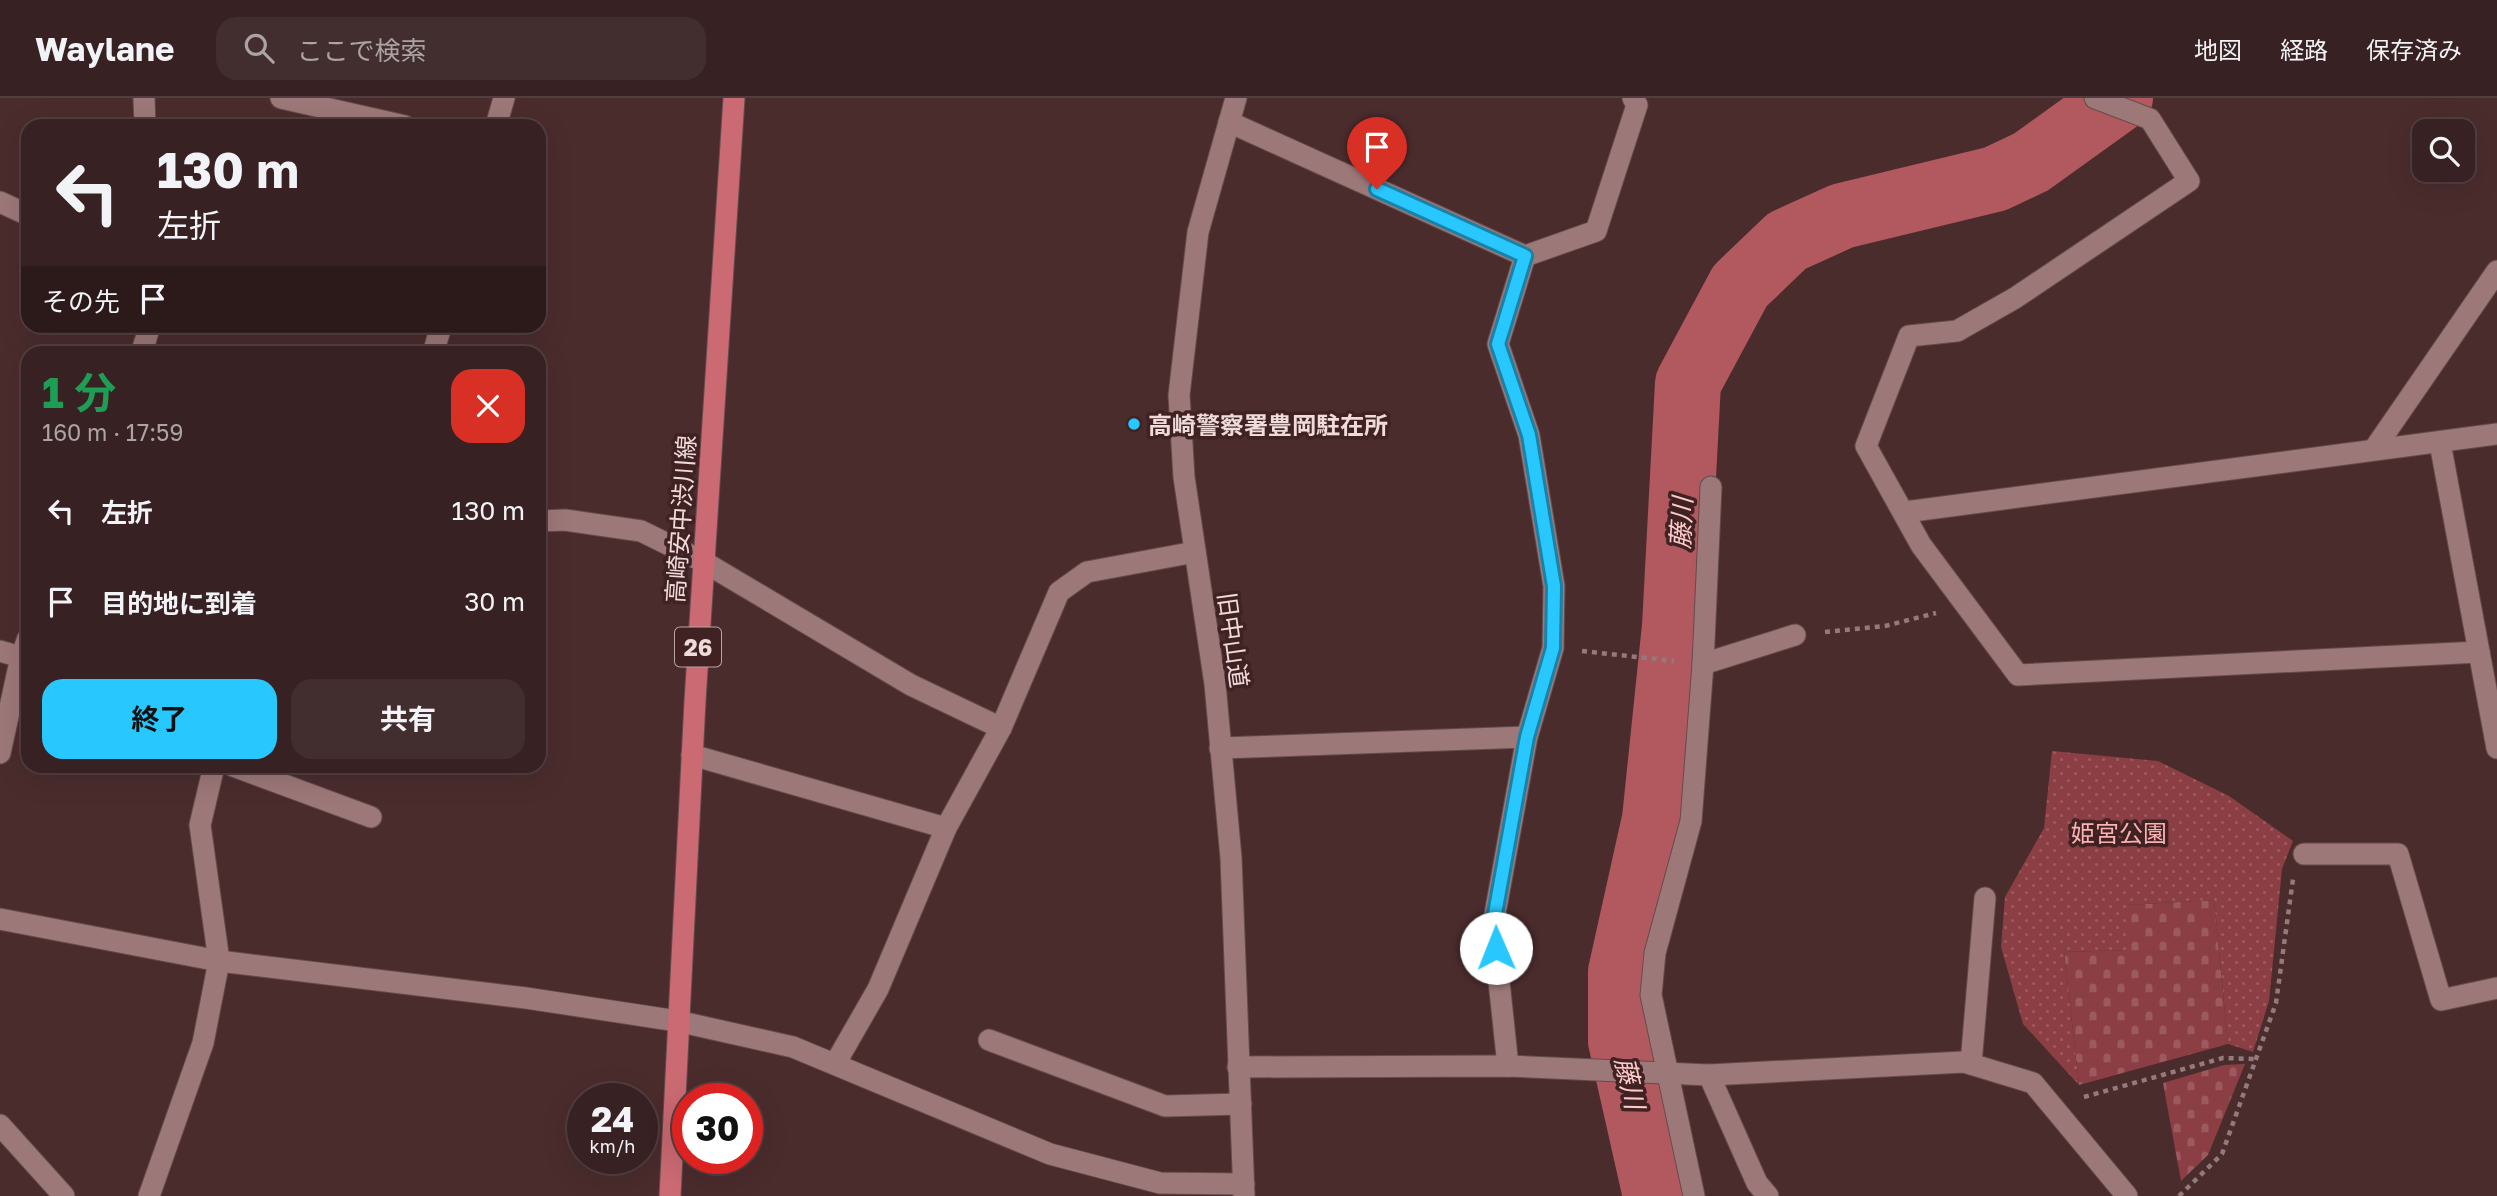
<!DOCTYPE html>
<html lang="ja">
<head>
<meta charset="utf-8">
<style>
	body { margin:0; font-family:"Golos Text","Noto Sans JP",sans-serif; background:#432e2f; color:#f1f3f6; height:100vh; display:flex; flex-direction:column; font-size:26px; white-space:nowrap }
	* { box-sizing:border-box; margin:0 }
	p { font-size:23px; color:#aba3a5 }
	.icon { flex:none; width:38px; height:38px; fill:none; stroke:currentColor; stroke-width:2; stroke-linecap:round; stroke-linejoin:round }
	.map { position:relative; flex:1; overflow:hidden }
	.panel { position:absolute; left:21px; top:248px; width:525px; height:427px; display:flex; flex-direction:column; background:#382122; border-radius:21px; box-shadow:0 7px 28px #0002,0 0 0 2px #523e40 }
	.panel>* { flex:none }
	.guide { position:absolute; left:21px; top:21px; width:525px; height:214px; border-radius:21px; box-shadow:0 7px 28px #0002,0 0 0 2px #523e40; background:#382122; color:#f1f3f6; overflow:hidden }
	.tools { position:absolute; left:2412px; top:21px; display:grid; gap:14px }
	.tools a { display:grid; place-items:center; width:63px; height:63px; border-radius:14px; background:#382122; box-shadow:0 7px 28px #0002,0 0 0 2px #523e40; font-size:35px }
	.speed { position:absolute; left:567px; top:985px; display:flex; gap:14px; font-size:35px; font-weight:700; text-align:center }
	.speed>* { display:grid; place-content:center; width:91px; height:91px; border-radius:50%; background:#382122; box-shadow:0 7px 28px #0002,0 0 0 2px #523e40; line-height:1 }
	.speed small { font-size:18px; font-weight:400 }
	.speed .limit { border:10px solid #d22; background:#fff; color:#111 }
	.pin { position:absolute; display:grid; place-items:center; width:60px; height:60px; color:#fff; margin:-72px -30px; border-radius:50% 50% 50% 0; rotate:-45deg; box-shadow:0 0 7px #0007 }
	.pin .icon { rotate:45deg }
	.me { position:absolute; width:77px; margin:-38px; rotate:359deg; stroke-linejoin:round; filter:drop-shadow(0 0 5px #0008) }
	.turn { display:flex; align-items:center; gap:24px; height:147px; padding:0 21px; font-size:32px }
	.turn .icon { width:91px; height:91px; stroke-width:2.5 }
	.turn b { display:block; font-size:49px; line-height:60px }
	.then { display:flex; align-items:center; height:66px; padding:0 21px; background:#0003; gap:14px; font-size:26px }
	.round { display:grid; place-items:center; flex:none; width:74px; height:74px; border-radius:21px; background:#432e2f }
	.overview { display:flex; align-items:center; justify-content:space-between; height:119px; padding:0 21px }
	h1 { font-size:42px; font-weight:700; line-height:52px; color:#1e9e55 }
	.primary-button { display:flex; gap:14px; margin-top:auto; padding:14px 21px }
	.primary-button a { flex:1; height:80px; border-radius:21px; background:#28c8ff; color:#111; font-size:28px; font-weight:700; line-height:80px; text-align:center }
	.primary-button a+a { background:#432e2f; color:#f1f3f6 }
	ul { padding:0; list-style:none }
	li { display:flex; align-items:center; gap:21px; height:91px; padding:0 21px }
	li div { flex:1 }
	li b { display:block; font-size:26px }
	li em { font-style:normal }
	header { display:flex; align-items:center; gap:42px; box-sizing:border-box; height:98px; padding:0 35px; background:#382122; border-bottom:2px solid #523e40 }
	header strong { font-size:33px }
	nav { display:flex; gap:38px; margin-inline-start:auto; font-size:24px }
	.search { width:490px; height:63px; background:#432e2f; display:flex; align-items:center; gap:18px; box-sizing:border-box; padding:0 24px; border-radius:21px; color:#aba3a5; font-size:26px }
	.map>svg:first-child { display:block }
	.cemetery { fill:url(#cemetery-stones) }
	.park { fill:url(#park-dots) }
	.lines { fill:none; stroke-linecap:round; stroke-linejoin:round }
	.river { stroke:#b2595f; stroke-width:66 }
	.minor-casing { stroke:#654b4c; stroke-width:23 }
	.major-casing { stroke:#654b4c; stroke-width:23 }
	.path { stroke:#957a7b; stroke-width:4.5; stroke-dasharray:5 5; stroke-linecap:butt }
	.minor { stroke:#9d7879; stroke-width:21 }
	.major { stroke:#cb6a72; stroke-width:21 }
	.route-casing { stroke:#1a82a6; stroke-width:18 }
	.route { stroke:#28c8ff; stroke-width:12 }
	.poi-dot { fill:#28c8ff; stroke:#402223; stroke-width:2.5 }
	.labels { text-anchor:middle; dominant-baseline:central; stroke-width:7; stroke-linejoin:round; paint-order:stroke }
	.shield { fill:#402223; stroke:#bba4a4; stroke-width:2 }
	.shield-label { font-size:23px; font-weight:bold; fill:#f0dbdb }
	.poi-label { font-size:24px; font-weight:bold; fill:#f0dbdb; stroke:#402223; text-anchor:start }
	.street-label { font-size:24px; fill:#f0dbdb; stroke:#402223 }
	.park-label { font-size:24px; fill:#fbb1b2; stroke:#402223 }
	.water-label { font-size:26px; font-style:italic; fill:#fecbcc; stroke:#402223 }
</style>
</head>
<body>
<header>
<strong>Waylane</strong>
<div class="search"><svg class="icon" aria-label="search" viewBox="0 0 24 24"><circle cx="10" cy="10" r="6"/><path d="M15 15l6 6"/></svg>ここで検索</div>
<nav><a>地図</a><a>経路</a><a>保存済み</a></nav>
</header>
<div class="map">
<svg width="2497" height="1098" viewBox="0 0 2497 1098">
	<defs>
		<pattern id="cemetery-stones" width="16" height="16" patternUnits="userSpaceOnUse" patternTransform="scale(1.75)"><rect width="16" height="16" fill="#8b3e44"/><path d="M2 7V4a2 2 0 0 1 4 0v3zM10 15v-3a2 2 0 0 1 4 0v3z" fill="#9c595e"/></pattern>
		<pattern id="park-dots" width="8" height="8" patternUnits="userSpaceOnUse" patternTransform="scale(1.75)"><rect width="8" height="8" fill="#8b3e44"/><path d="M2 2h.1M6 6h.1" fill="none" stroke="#9c595e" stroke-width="1.8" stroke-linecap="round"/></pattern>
	</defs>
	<rect width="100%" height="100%" fill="#4b2c2d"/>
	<g class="cemetery">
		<polygon points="2214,802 2228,946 2079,987 2064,854 2126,852 2126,807"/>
		<polygon points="2245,966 2208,1057 2181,1083 2163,985 2224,967"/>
	</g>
	<polygon class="park" points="2052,653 2158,663 2229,698 2293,743 2282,771 2269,903 2253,954 2228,946 2214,802 2127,807 2126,852 2064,854 2079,987 2023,926 2001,849 2005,799 2044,730"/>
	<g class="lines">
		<polyline class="river" points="1656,1098 1621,943 1621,874 1655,721 1675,528 1688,285 1740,188 1787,143 1842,118 1995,81 2031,64 2120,0"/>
		<g class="minor-casing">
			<g id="minor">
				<polyline points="144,0 145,28"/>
				<polyline points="281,0 405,28"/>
				<polyline points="1236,0 1198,134 1179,297 1184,379 1215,586 1231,760 1244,1098"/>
				<polyline points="2095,0 2150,21 2189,83 2015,200 1957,233 1909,238 1866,348 1921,447 2018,577 2479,554"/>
				<polyline points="1229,24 1525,158 1596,133 1637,7 1633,0"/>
				<polyline points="496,28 504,0"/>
				<polyline points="0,104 28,117"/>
				<polyline points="141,256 150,228"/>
				<polyline points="433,256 441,228"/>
				<polyline points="2440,345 2497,650"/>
				<polyline points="2375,350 2497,173"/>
				<polyline points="1905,414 2497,336"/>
				<polyline points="539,423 565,422 641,433 704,464 911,587 1001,630"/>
				<polyline points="0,553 21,559"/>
				<polyline points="1703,566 1795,537"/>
				<polyline points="1220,650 1527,639"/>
				<polyline points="0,655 21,559 28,540"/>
				<polyline points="692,657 946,730"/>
				<polyline points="233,668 371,719"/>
				<polyline points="2304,756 2398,756 2441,902 2497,890"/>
				<polyline points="0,821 219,863 526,900 677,923 793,949 1050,1056 1160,1085 1244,1086"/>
				<polyline points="989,942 1165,1008 1241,1006"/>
				<polyline points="835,966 878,891 946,730 1001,630 1059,494 1087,474 1195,454"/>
				<polyline points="1971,966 1985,800"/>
				<polyline points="1508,968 1493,827 1527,639 1553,550 1554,488 1529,337 1498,246 1525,158"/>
				<polyline points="1238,969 1508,968 1709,977 1964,964 2033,985 2127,1098"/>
				<polyline points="1709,977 1757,1085 1768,1098"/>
				<polyline points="0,1027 64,1098"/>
				<polyline points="149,1098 203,945 219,863 200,727 214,668"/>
				<polyline points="1694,1098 1651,897 1655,855 1691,723 1703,566 1711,389"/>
			</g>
		</g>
		<g class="major-casing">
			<polyline id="major" points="670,1098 695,603 734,0"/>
		</g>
		<g class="path">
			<polyline points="1825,534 1885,528 1936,515"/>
			<polyline points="1582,553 1674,563"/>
			<polyline points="2084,999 2223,960 2255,961"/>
			<polyline points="2179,1098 2222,1056 2276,905 2293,781"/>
		</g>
		<use href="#minor" class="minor"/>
		<use href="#major" class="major"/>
	</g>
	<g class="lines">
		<g class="route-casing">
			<polyline id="route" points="1377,91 1525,158 1498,246 1529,337 1554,488 1553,550 1527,639 1493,827 1496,850"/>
		</g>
		<use href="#route" class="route"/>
	</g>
	<circle class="poi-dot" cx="1134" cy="326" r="7"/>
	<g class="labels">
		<rect class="shield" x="675" y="529.5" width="46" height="39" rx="5"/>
		<g class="shield-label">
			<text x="698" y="549">26</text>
		</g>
		<g class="poi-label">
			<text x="1148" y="326">高崎警察署豊岡駐在所</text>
		</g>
		<g class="street-label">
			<text transform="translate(680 421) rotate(-86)">高崎安中渋川線</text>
			<text transform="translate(1234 542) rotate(82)">旧中山道</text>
		</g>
		<g class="park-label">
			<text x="2119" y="734">姫宮公園</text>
		</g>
		<g class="water-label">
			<text transform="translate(1681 425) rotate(-87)">藤川</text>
			<text transform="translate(1630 985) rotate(77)">藤川</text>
		</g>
	</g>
</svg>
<div class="tools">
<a><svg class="icon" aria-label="search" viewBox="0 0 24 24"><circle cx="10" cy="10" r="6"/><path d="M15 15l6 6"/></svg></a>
</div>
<div class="speed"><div>24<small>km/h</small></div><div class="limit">30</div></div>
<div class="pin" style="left:1377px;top:91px;background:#d93025"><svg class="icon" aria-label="arrive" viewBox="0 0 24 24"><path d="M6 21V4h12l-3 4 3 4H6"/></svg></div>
<svg class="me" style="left:1496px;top:850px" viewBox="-20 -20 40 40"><circle r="19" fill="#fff"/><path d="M0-13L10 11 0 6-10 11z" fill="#28c8ff"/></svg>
<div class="guide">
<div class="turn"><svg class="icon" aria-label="left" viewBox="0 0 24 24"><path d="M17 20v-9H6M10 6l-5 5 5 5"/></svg><div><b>130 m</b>左折</div></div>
<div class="then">その先<svg class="icon" aria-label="arrive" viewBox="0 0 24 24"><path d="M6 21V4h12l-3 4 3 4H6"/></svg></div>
</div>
<section class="panel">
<div class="overview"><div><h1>1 分</h1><p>160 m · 17:59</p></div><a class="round" style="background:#d93025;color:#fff"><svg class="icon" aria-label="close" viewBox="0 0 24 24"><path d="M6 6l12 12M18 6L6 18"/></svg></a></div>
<ul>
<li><svg class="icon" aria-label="left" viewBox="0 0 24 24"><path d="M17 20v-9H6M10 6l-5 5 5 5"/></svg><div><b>左折</b></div><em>130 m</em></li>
<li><svg class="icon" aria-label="arrive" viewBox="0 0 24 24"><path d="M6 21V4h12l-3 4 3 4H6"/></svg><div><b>目的地に到着</b></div><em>30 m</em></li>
</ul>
<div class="primary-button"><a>終了</a><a>共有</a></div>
</section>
</div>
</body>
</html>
